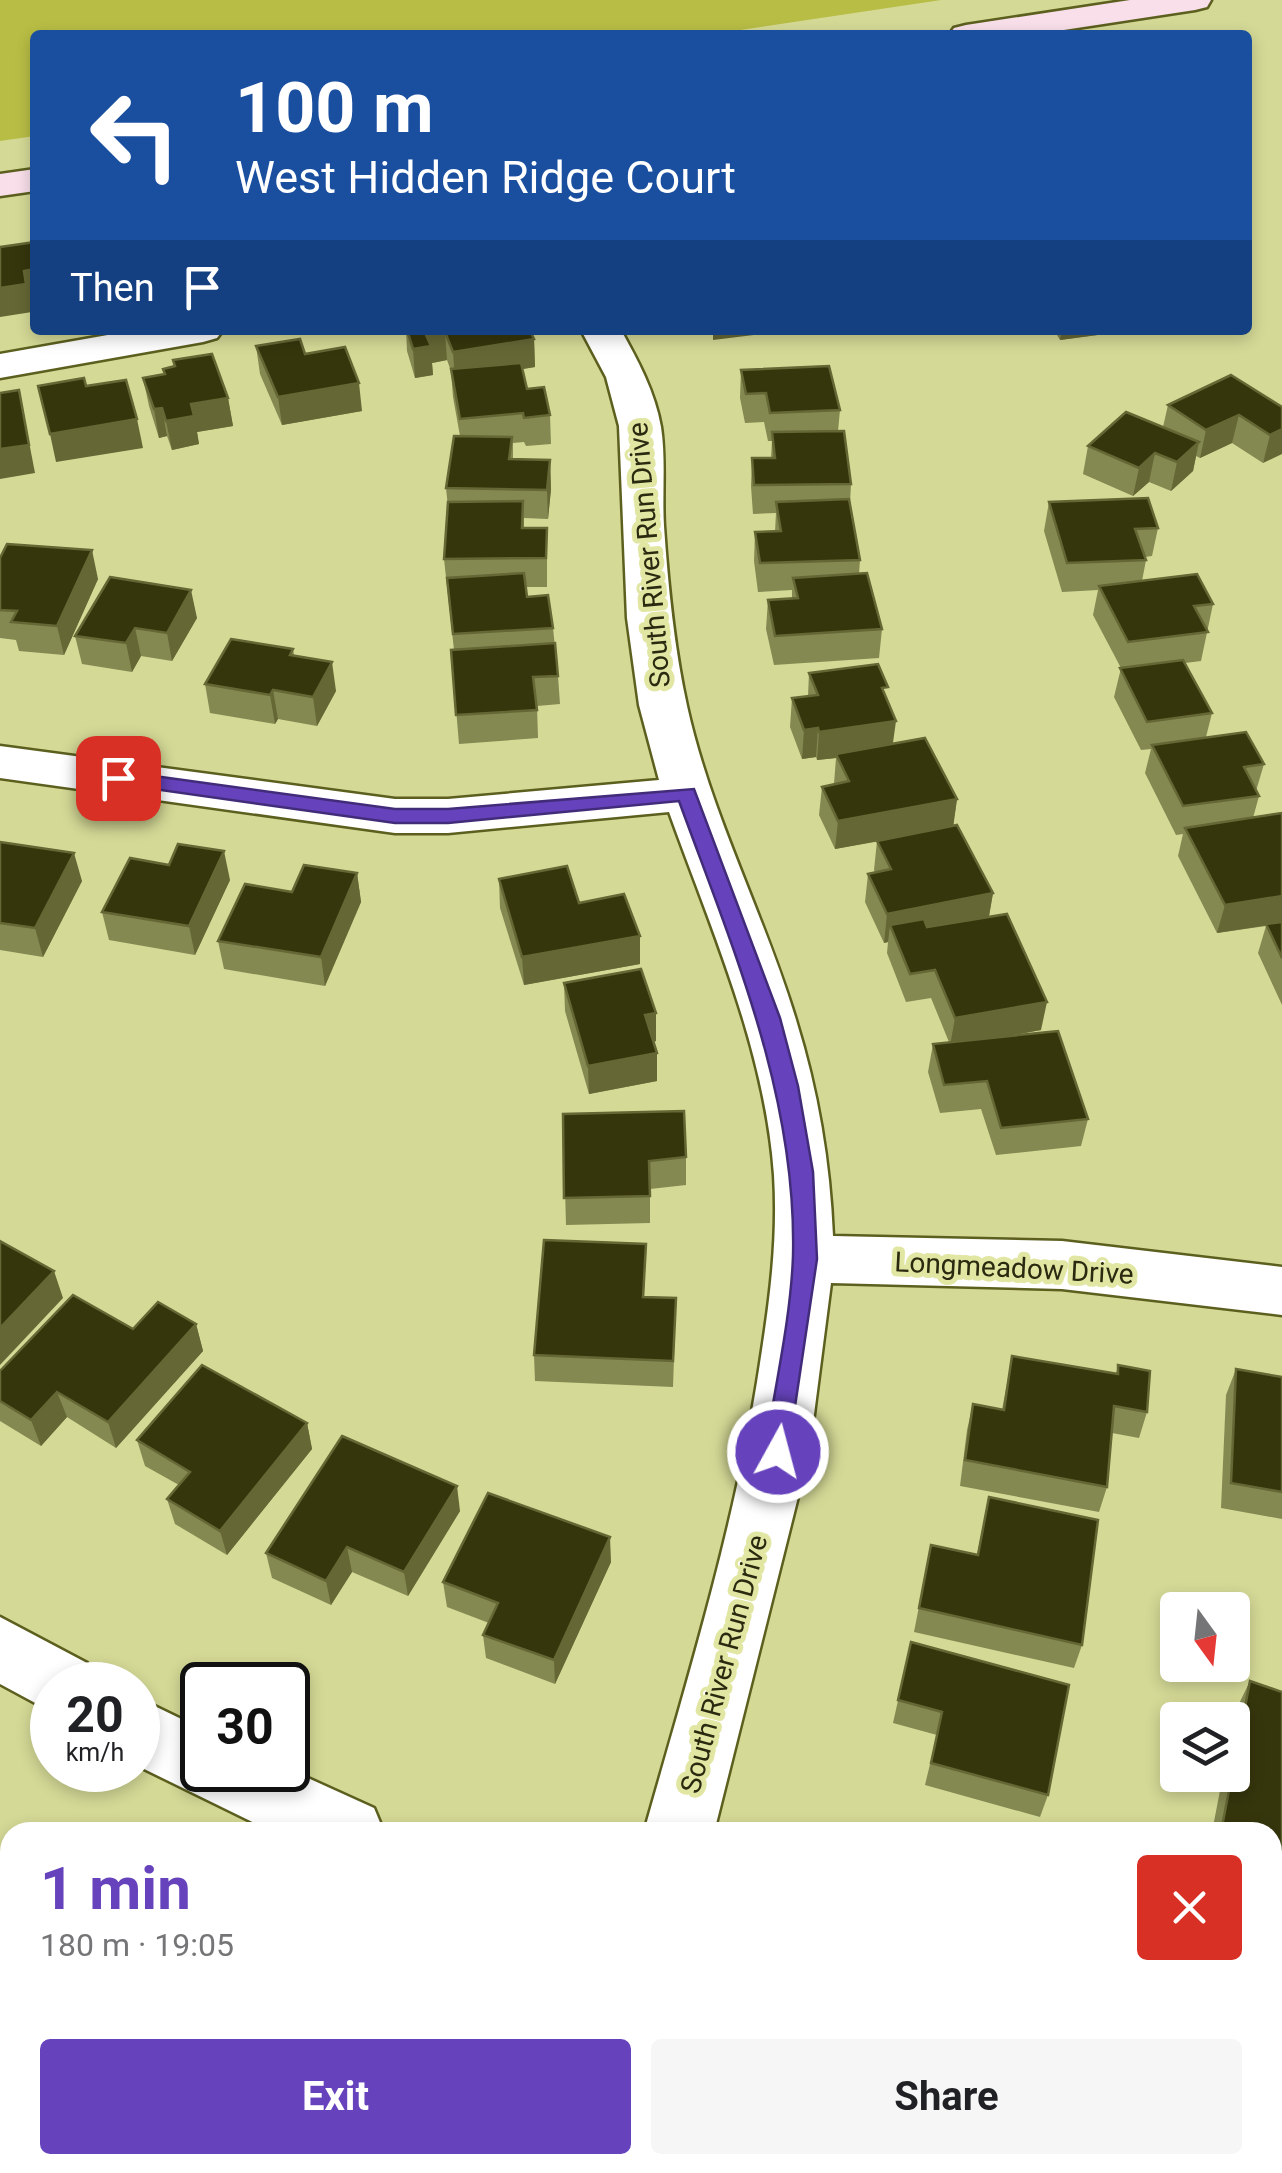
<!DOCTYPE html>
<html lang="en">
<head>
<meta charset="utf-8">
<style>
	body { margin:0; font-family:Roboto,sans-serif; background:#f6f6f6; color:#202124; height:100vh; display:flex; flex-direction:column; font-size:38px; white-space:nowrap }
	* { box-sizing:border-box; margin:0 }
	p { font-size:32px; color:#757577 }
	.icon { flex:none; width:55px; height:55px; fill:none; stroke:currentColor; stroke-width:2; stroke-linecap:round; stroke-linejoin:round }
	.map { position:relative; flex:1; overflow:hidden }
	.side { position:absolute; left:0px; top:1822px; width:1282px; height:352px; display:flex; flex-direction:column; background:#fff; border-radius:30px 30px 0 0; box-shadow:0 5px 15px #0003 }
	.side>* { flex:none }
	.guide { position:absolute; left:30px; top:30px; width:1222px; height:305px; border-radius:10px; box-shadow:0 5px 15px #0003; background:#1a4fa0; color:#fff; overflow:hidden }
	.needle { width:65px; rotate:165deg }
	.controls { position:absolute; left:1160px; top:1592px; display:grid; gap:20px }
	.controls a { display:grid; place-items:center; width:90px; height:90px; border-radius:10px; background:#fff; box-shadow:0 5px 15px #0003; font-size:50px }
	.speed { position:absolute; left:30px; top:1662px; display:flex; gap:20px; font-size:50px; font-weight:700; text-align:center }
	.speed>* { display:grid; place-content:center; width:130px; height:130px; border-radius:50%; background:#fff; box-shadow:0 5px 15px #0003; line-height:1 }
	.speed small { font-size:25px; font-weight:400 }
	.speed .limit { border:5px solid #111; border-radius:15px; background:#fff; color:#111 }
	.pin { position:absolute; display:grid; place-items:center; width:85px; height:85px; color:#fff; margin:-42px; border-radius:20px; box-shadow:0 5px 15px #0006 }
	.me { position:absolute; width:110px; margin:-55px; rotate:7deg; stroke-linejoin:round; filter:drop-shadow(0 0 8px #0008) }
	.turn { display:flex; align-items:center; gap:35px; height:210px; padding:0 40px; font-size:45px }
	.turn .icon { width:130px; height:130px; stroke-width:2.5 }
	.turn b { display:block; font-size:70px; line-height:85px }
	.then { display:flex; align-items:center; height:95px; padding:0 40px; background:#0003; gap:20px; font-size:38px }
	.round { display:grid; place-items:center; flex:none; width:105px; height:105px; border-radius:10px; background:#f6f6f6 }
	.overview { display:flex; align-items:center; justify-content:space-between; height:170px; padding:0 40px }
	h1 { font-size:60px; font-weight:700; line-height:75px; color:#6643bc }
	.button { display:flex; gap:20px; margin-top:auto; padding:20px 40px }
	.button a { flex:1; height:115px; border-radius:10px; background:#6643bc; color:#fff; font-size:40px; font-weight:700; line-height:115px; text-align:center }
	.button a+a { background:#f6f6f6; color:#202124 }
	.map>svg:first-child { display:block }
	.green { fill:#b8bd45 }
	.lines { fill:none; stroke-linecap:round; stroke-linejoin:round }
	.street-casing { stroke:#5c5f1e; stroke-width:5 }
	.secondary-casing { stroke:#5c5f1e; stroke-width:5 }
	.street { fill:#fff; fill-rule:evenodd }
	.secondary { fill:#f8dfea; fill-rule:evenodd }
	.wall { fill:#848851 }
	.shaded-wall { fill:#656735 }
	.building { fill:#35360c; stroke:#656735; stroke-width:2.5 }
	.route { fill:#6643bc; stroke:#422c7a; stroke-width:2.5 }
	.labels { text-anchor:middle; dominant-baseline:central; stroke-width:10; stroke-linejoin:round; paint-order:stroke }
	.street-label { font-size:28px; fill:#292a0f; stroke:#e1e6a3 }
</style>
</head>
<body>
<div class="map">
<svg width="1282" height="2173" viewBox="0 0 1282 2173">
	<rect width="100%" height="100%" fill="#d4d996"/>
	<polygon class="green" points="0,0 941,0 707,35 35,35 35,136 0,141"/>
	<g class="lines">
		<g class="street-casing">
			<g id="street">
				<polygon points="136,330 223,330 217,338 203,342 0,378 0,354"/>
				<path d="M 581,330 L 621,330 C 638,361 655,392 661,427 C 666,460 662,493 664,526 C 668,585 674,647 687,706 C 711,815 764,914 796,1020 C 818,1091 830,1162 833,1236 L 1062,1241 L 1282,1267 L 1282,1315 L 1062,1289 L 831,1283 L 809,1453 L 714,1832 L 644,1832 C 688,1677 736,1522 760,1363 C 770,1299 778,1239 774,1175 C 765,1049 711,929 669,812 L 448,833 L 395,833 L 0,778 L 0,746 L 395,799 L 448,799 L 659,780 L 639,705 L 627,618 L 619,426 L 606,377 Z"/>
				<polygon points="0,1617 87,1663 97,1685 52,1685 52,1712 0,1684"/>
				<polygon points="138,1698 202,1729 202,1770 288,1769 374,1808 384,1832 273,1832 138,1766"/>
				<polygon points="1272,2061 1282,2065 1282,2142 1272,2138"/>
			</g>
		</g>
		<g class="secondary-casing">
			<g id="secondary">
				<polygon points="1130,0 1211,0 1207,7 1195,10 1031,35 949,35 954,28 966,25"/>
				<polygon points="35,169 35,191 0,196 0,174"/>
			</g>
		</g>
		<use href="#street" class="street"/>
		<use href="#secondary" class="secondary"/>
	</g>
	<g class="wall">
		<polygon points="406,330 530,330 534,339 535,367 522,369 527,389 550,415 551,444 526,446 524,442 513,443 513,459 550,460 551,489 548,519 524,518 524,528 547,528 547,587 526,587 527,597 553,628 558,676 560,704 537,706 538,738 459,744 451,650 454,650 444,559 448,507 446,488 460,436 453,397 451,371 447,360 432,363 433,375 415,378 407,351"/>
		<polygon points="1054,330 1135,330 1060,340"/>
		<polygon points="256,346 305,354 362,411 282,425 260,374"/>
		<polygon points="173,360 228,398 233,426 197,432 199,444 172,450 167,436 159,438 149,406 143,378 164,374 163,369 174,367"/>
		<polygon points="741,370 840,410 838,431 851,484 850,503 860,560 859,574 882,629 879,658 774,665 766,629 768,600 792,598 792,590 758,592 754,561 755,532 775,532 776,513 753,514 751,486 752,458 771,458 772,441 768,441 764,422 745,423 740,398"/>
		<polygon points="1168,405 1282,407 1263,463 1232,443 1200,458 1196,456 1193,471 1171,491 1149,482 1133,496 1083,474 1088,446 1163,427"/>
		<polygon points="1049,502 1158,528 1152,556 1145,557 1146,560 1142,581 1213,604 1201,661 1185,663 1212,713 1206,737 1264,764 1256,791 1259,796 1253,818 1282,896 1282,1005 1258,953 1266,926 1217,933 1178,856 1183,834 1176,835 1145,773 1151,749 1141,750 1114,697 1121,668 1093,615 1098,590 1062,592 1044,531"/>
		<polygon points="0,558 98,579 64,655 19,651 16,640 0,638"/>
		<polygon points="197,618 172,661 141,656 132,672 82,664 75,636"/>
		<polygon points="293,649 294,655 336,691 317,726 278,719 275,724 210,713 205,684"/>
		<polygon points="809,673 887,699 893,743 957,799 953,826 993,893 989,917 1041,1030 1004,1037 1088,1119 1081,1146 996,1155 981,1109 940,1113 928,1072 933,1044 949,1042 931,998 906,1002 887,953 888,942 884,943 865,902 868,874 875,872 874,870 877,841 835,849 819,815 822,787 834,784 836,758 817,760 816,757 802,759 790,727 792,698 808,696"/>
		<polygon points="0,842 82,881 43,957 0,950"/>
		<polygon points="357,873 361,902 325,986 224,969 218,941 292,892"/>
		<polygon points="499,879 579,903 640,936 640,964 524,985 500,908"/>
		<polygon points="230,880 195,955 109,940 102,912"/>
		<polygon points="564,983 656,1013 656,1041 654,1042 657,1053 657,1081 589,1094 565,1011"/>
		<polygon points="563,1114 686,1157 686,1185 650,1189 650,1223 566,1225"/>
		<polygon points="646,1244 644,1297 676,1298 673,1387 535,1381 534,1355"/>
		<polygon points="196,1324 203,1351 116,1448 67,1417 41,1446 0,1421 0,1371 133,1329"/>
		<polygon points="1012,1356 1116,1374 1118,1365 1147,1412 1139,1438 1112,1433 1107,1487 1099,1512 960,1486 967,1430 973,1404 1002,1410"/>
		<polygon points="1236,1369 1282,1377 1282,1519 1221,1508 1226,1395"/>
		<polygon points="307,1423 312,1449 227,1555 175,1524 167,1499 179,1485 145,1466 137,1440"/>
		<polygon points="989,1497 1082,1645 1074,1668 914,1632 931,1545 977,1555"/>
		<polygon points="460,1511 408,1596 352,1572 331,1605 272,1578 266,1553"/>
		<polygon points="611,1562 555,1684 486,1658 483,1635 489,1623 447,1607 443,1582"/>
		<polygon points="911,1642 1048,1795 1040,1817 925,1785 937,1735 893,1723"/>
		<polygon points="1250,1681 1282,1692 1282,1887 1280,1890 1272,1887 1272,1832 1212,1832 1223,1775 1232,1775 1232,1723 1234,1714"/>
		<polygon points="10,2098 10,2130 0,2116"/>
		<polygon points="78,2165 177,2165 173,2173 94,2173"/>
	</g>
	<g class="shaded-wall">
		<polygon points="35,269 35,298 30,299 32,312 0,317 0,288 24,271"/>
		<polygon points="713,330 794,330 713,340"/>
		<polygon points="1062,330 1135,330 1060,340"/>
		<polygon points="445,332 447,360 432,363 433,375 415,378 413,349 426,335"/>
		<polygon points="534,339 535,367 455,380 453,352"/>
		<polygon points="359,383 362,411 282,425 278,397"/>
		<polygon points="19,390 35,473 0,479 0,449"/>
		<polygon points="228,398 233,426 197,432 199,444 172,450 166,421 191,404"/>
		<polygon points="162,408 167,436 159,438 154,409"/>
		<polygon points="1239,415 1232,443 1200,458 1206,430"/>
		<polygon points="137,419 143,448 56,462 50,434"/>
		<polygon points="1282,429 1282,454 1263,463 1270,435"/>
		<polygon points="1199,442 1193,471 1171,491 1177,462"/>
		<polygon points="1155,453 1149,482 1133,496 1139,468"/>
		<polygon points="550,460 551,489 548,519 547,490"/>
		<polygon points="92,550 98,579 64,655 57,626"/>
		<polygon points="191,590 197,618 172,661 167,633"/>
		<polygon points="135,628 141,656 132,672 126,643"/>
		<polygon points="332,662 336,691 317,726 313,697"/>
		<polygon points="273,690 278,719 275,724 270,695"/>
		<polygon points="896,721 892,750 836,754 836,758 817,760 819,732"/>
		<polygon points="818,728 816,757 802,759 804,730"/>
		<polygon points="957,799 953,828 835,849 838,821"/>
		<polygon points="224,851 230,880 195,955 189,926"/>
		<polygon points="74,853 82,881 43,957 35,928"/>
		<polygon points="357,873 361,902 325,986 321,957"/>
		<polygon points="993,893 988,921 896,940 890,925 888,942 884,943 887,914"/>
		<polygon points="1282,896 1282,923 1217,933 1225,905"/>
		<polygon points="640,936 640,964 524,985 522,957"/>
		<polygon points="1047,1002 1041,1030 950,1046 955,1018"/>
		<polygon points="656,1013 656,1041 645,1044 645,1015"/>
		<polygon points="657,1053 657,1081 589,1094 588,1066"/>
		<polygon points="54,1271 63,1298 0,1365 0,1328"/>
		<polygon points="196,1324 203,1351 116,1448 108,1422"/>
		<polygon points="57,1392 67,1417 41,1446 31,1420"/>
		<polygon points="307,1423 312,1449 227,1555 220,1531"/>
		<polygon points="457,1486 460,1511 408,1596 404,1572"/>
		<polygon points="610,1537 611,1562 555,1684 554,1660"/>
		<polygon points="347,1547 352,1572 331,1605 326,1581"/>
		<polygon points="10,1992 10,2029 0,2043 0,2006"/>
		<polygon points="159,2165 177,2165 173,2173 155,2173"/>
		<polygon points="400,2165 412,2165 408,2173 396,2173"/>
	</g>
	<g class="building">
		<polygon points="35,242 35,269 24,271 26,284 0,288 0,247"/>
		<polygon points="407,330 530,330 534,339 453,352 445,332 426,335 431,346 413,349"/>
		<polygon points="300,339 305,354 345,347 359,383 278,397 256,346"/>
		<polygon points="212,354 228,398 191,404 194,416 166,421 162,408 154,409 143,378 165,374 163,369 175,366 173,360"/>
		<polygon points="521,363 527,389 544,387 550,415 524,418 523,413 460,419 451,369"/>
		<polygon points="829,366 840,410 770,413 766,393 746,394 741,370"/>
		<polygon points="1231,375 1282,407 1282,429 1270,435 1239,415 1206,430 1168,405"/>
		<polygon points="84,378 86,386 126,380 137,419 50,434 38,386"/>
		<polygon points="19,390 29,445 0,449 0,393"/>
		<polygon points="1126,412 1199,442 1177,462 1155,453 1139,468 1088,446"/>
		<polygon points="844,431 851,484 754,485 752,458 775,458 772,432"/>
		<polygon points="454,436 512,437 509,459 550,460 547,490 446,488"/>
		<polygon points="1148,498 1158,528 1135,529 1146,560 1067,563 1049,502"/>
		<polygon points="849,499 860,560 760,563 755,532 781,531 776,502"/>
		<polygon points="523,501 522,528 547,528 546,558 444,559 448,502"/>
		<polygon points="7,544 92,550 57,626 11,622 17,611 0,610 0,558"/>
		<polygon points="524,573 527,597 548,595 553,628 453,634 447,578"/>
		<polygon points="867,573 882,629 775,636 768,600 798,598 793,578"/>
		<polygon points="1197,574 1213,604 1194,606 1208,632 1128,642 1099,586"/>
		<polygon points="110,577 191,590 167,633 135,628 126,643 75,636"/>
		<polygon points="231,639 293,649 290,655 332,662 313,697 273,690 270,695 205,684"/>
		<polygon points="555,643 558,676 533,677 537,710 456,715 451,650"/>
		<polygon points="1183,660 1212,713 1147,722 1120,668"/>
		<polygon points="878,664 888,687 882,688 896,721 819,732 818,728 804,730 792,698 818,695 809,673"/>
		<polygon points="1246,732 1264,764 1244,767 1259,796 1183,806 1152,745"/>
		<polygon points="925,738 957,799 838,821 822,787 849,781 836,754"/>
		<polygon points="1282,813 1282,896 1225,905 1185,828"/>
		<polygon points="957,825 993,893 887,914 868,874 891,869 877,841"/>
		<polygon points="0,842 74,853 35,928 0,923"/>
		<polygon points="178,844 224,851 189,926 102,912 130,858 169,865"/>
		<polygon points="304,865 357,873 321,957 218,941 245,884 292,892"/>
		<polygon points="567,866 579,903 624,894 640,936 522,957 499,879"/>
		<polygon points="1007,914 1047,1002 955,1018 935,970 910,974 890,925 924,919 927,927"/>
		<polygon points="1282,922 1282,958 1266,924"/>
		<polygon points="641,969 656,1013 645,1015 657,1053 588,1066 564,983"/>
		<polygon points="1058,1031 1088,1119 1001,1128 987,1081 944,1085 933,1044"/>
		<polygon points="684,1111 686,1157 649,1161 650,1196 564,1198 563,1114"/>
		<polygon points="544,1240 646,1244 643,1297 676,1298 673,1361 534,1355"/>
		<polygon points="0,1241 54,1271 0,1328"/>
		<polygon points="73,1295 133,1329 158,1302 196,1324 108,1422 57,1392 31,1420 0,1401 0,1371"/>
		<polygon points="1012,1356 1118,1374 1118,1365 1150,1371 1147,1412 1114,1406 1107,1487 965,1460 973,1404 1004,1410"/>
		<polygon points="202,1365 307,1423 220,1531 167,1499 190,1472 137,1440"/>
		<polygon points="1236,1369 1282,1377 1282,1492 1231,1483"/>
		<polygon points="342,1436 457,1486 404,1572 347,1547 326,1581 266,1553"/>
		<polygon points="488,1493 610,1537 554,1660 483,1635 498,1603 443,1582"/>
		<polygon points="989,1497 1098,1520 1082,1645 919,1608 931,1545 978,1555"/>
		<polygon points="911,1642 1069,1685 1048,1795 931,1763 942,1712 898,1700"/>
		<polygon points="1250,1681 1282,1692 1282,1855 1272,1852 1272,1832 1221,1832"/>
		<polygon points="0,1894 10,1900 10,1992 0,2006"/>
		<polygon points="10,2098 10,2121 0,2116"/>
		<polygon points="101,2165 159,2165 155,2173 117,2173"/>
		<polygon points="232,2165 400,2165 396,2173 228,2173"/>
		<polygon points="433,2165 455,2165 476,2173 430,2173"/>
		<polygon points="522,2165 610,2165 620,2169 619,2173 519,2173"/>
	</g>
	<path class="route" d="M 118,771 L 395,809 L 448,809 L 694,789 L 780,1018 L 798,1086 L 813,1172 L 817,1259 L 787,1460 L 778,1464 L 769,1460 L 765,1452 C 774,1391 791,1318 793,1256 C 797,1096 733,949 679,801 L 448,823 L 395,823 L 111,783 L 111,773 Z"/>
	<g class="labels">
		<g class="street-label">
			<text transform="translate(649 555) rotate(-95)">South River Run Drive</text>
			<text transform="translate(1014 1268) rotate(3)">Longmeadow Drive</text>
			<text transform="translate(724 1664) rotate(-75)">South River Run Drive</text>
		</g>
	</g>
</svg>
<div class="controls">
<a><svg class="needle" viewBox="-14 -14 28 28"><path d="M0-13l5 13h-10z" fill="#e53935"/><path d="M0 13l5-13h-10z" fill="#757577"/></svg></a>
<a><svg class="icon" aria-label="layers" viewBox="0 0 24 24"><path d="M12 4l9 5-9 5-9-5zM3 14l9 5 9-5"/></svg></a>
</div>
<div class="speed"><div>20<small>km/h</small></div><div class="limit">30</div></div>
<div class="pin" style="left:118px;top:778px;background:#d93025"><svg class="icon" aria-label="arrive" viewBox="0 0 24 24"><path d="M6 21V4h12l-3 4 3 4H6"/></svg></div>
<svg class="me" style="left:778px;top:1452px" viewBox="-20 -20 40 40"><circle r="17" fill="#6643bc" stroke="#fff" stroke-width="3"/><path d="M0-11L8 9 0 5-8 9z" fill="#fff"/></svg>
<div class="guide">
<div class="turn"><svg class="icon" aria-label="left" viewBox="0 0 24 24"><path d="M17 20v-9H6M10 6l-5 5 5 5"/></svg><div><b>100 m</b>West Hidden Ridge Court</div></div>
<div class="then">Then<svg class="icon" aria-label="arrive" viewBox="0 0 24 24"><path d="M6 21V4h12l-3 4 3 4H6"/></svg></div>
</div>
<section class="side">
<div class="overview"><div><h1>1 min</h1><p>180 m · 19:05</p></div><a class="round" style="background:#d93025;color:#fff"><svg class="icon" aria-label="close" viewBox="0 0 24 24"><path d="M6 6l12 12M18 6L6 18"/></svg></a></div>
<div class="button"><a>Exit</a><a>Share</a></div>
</section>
</div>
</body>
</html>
